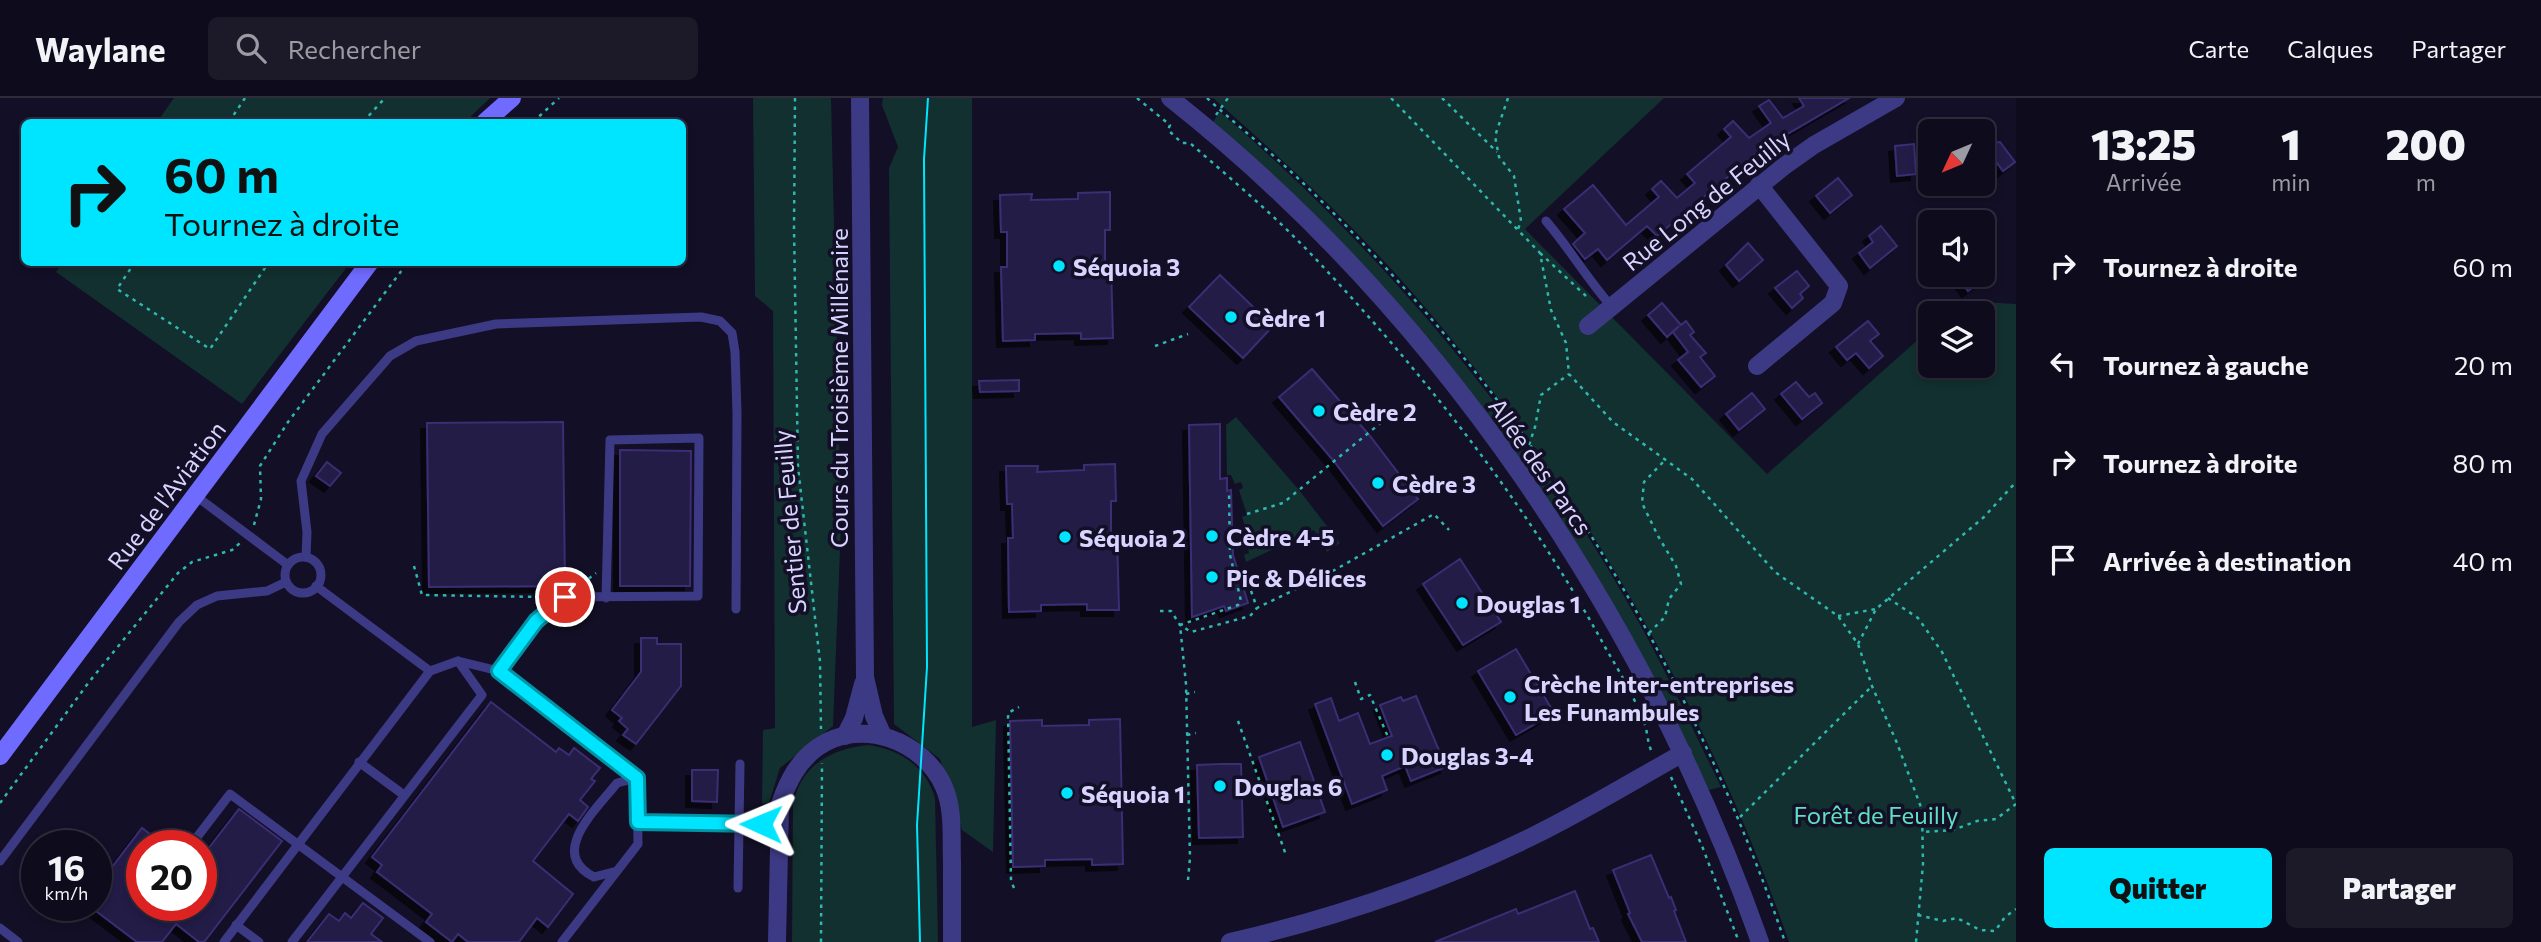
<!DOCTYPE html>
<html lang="fr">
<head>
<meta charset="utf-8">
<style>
	body { margin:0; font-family:Commissioner,sans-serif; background:#1c1929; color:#f1f3f6; height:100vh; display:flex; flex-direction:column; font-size:26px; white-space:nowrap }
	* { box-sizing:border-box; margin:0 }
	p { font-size:23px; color:#9b9ba3 }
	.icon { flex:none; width:38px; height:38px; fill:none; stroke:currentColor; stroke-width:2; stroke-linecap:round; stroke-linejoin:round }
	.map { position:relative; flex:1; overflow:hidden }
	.panel { display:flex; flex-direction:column; background:#0e0b1c; width:525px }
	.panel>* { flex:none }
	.top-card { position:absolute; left:21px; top:21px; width:665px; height:147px; border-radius:10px; box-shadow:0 4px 10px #0003,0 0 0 2px #2e2b3b; background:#00e5ff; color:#111; overflow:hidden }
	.needle { width:46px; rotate:226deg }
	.tools { position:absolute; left:1918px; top:21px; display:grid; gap:14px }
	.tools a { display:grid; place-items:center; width:77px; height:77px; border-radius:10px; background:#0e0b1c; box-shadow:0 4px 10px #0003,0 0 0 2px #2e2b3b; font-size:35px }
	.speed { position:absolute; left:21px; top:732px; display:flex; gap:14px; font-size:35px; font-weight:700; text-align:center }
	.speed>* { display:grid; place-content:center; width:91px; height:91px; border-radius:50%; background:#0e0b1c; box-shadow:0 4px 10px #0003,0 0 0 2px #2e2b3b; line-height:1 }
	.speed small { font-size:18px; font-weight:400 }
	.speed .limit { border:10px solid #d22; background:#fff; color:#111 }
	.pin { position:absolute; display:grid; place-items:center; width:60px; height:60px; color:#fff; margin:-30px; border:4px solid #fff; border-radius:50%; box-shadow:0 2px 7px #0007 }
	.me { position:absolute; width:77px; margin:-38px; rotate:271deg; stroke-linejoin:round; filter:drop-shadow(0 0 5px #0008) }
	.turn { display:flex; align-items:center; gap:24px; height:147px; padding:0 28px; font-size:32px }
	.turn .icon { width:91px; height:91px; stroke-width:2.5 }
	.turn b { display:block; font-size:49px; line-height:60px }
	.eta { display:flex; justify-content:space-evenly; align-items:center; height:119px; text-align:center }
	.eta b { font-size:42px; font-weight:800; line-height:49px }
	.action { display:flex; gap:14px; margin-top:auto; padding:14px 28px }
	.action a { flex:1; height:80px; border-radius:10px; background:#00e5ff; color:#111; font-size:28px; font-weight:800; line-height:80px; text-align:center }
	.action a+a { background:#1c1929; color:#f1f3f6 }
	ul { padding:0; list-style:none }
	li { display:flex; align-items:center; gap:21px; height:98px; padding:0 28px }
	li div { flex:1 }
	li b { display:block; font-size:26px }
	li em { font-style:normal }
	header { display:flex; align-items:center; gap:42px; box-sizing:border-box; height:98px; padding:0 35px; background:#0e0b1c; border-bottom:2px solid #2e2b3b }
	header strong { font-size:33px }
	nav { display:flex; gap:38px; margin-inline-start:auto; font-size:24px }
	.search { width:490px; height:63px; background:#1c1929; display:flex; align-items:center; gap:18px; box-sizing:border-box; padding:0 24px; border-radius:10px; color:#9b9ba3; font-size:26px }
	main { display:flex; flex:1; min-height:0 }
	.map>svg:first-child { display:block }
	.green { fill:#12302f }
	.building { fill:#241b47; stroke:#3b2d73; stroke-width:2; filter:url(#shadow) }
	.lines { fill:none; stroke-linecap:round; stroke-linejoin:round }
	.path { stroke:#2fb8b0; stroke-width:2.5; stroke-dasharray:3.5 5; stroke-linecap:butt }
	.lane { stroke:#3d3a85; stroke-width:9 }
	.street { stroke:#3d3a85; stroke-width:18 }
	.secondary { stroke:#6f6bff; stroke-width:18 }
	.tram { stroke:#00e5ff; stroke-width:2 }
	.route-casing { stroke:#0095a6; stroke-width:18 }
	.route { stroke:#00e5ff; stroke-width:12 }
	.poi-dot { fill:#00e5ff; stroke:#130f26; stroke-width:2.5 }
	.labels { text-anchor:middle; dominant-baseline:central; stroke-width:7; stroke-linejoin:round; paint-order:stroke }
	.street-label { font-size:24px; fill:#d9d4ff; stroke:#130f26 }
	.poi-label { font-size:24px; font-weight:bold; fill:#d9d4ff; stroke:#130f26; text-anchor:start }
	.park-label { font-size:24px; fill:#5fe0c0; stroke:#130f26 }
</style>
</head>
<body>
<header>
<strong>Waylane</strong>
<div class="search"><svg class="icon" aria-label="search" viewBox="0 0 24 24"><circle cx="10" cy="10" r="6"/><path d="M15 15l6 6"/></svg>Rechercher</div>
<nav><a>Carte</a><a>Calques</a><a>Partager</a></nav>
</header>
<main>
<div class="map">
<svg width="2016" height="844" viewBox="0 0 2016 844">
	<defs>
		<filter id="shadow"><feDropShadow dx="-6" dy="6" stdDeviation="0" flood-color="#0009"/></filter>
	</defs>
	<rect width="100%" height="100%" fill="#130f26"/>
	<g class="green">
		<polygon points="174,0 490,0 465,24 157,24"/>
		<polygon points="753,0 831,0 841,426 833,628 780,670 769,705 762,706 763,632 775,630 773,213 755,198"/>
		<polygon points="883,0 972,0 972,629 996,622 993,754 962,732 940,661 894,626 889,70 898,49 882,7"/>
		<path d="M 1213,0 L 1664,0 L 1525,131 L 1767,376 L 1930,231 L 1930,268 L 1983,268 L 1983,215 L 1949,215 L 1963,203 L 2016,206 L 2016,844 L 1789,844 C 1709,612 1583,395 1424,208 C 1360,133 1287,65 1213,0 Z"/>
		<path d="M 1220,14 C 1385,155 1533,333 1638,523 C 1668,577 1694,634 1721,689 L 1709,692 L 1642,560 L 1589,467 L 1551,407 L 1471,297 L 1212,25 Z"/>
		<polygon points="63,164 350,164 350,165 242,306 56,174"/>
		<polygon points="1236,319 1299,392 1340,445 1327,454 1314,432 1246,464 1244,457 1249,455 1244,439 1248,438 1242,419 1247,417 1239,392 1243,390 1241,384 1235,386 1231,377 1227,377 1226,327"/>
		<path d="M 868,647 C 900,651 926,669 935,700 L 938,844 L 792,844 L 793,707 C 800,668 830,651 868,647 Z"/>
	</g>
	<g class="building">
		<polygon points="1799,0 1849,0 1760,52 1657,138 1647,128 1607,162 1598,151 1585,161 1573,146 1585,135 1564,111 1593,87 1626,127 1659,99 1652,91 1661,83 1677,100 1695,85 1687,76 1731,39 1724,31 1733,23 1749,40 1771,25 1759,8 1769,2 1783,20 1804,8"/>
		<polygon points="2000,44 2015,64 2003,73 1997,65 1988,72 1987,60 1983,60 1983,46"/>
		<polygon points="1914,46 1916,76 1897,78 1895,48"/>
		<polygon points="1838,80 1852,97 1830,115 1816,98"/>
		<polygon points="1110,94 1110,132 1105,132 1105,167 1111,167 1113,240 1081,241 1081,235 1035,236 1035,242 1003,243 1001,169 1007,169 1007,134 1001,134 1000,97 1032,96 1031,102 1078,101 1078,95"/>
		<polygon points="1881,128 1897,148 1870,170 1859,155 1873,144 1869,138"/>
		<polygon points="1748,145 1763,162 1739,183 1726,167"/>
		<polygon points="1797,173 1809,188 1800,196 1803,200 1792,210 1775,190"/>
		<polygon points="1220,177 1273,228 1243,260 1189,209"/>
		<polygon points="1956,177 1989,177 1968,193"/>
		<polygon points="1662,205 1681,227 1686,223 1694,234 1690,237 1706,255 1700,259 1715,278 1701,289 1678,262 1688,254 1673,234 1679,228 1667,239 1648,217"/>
		<polygon points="1868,223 1879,236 1870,243 1883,258 1869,270 1856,255 1847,262 1836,249"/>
		<polygon points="1312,271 1370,338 1418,401 1383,428 1333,362 1279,299"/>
		<polygon points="1019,282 1019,293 980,294 979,283"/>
		<polygon points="1796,284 1809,299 1815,295 1822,305 1802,321 1781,296"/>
		<polygon points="1752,295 1765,311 1739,332 1726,316"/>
		<polygon points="563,324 565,488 429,489 427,325"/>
		<polygon points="1220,326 1220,381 1227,380 1227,393 1231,392 1233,457 1248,505 1226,513 1224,508 1192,519 1189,327"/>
		<polygon points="620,352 691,353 690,488 620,488"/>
		<polygon points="327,364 341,375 330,388 316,378"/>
		<polygon points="1115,366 1116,403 1111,403 1111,438 1117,438 1119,512 1087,512 1087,506 1041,507 1041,513 1009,514 1008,440 1013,440 1012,406 1007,406 1006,368 1038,368 1037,374 1084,372 1084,367"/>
		<polygon points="1460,461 1501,524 1463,547 1423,486"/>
		<polygon points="641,540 657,540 657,546 681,546 681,588 636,646 623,637 628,631 619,623 622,620 612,612 641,574"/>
		<polygon points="1516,551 1554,615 1516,637 1478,573"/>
		<polygon points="1416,598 1446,669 1411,683 1405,668 1382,678 1387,692 1352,706 1315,606 1331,600 1339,623 1358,615 1370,646 1392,638 1380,607 1401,599 1403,603"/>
		<polygon points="491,604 556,654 559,650 569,657 574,650 600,670 591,681 595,683 580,702 588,709 578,723 569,716 533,763 573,796 548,829 537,820 519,844 468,844 458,836 452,844 426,824 432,816 377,774 382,767 372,759"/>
		<polygon points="1120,621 1123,766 1092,767 1092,761 1045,762 1045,768 1013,769 1010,623 1042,622 1042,628 1089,627 1089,622"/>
		<polygon points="1300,644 1325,714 1283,729 1259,659"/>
		<polygon points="1221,666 1241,666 1243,739 1199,740 1197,667"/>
		<polygon points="692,672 718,672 717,704 692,703"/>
		<polygon points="239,711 282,743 204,844 199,844 176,826 162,844 137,844 96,813 96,790 142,730 164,747 142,747 142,807 201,807 201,760"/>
		<polygon points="1651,757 1669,800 1671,799 1676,812 1674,813 1686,844 1642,844 1628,816 1630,815 1613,772"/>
		<polygon points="1575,793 1590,831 1593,830 1599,844 1435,844 1516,811 1518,816"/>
		<polygon points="363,805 383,820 371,836 382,844 307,844 329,816 339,823 345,815 351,820"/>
	</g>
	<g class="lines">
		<g class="path">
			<polyline points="795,0 794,130 798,369 820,564 821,631"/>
			<path d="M 1137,0 L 1170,27 L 1168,32 L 1182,45 L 1190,45 C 1231,81 1273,116 1311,156 C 1423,274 1527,406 1605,549 C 1619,573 1634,598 1644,624 C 1648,634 1647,645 1652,654"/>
			<path d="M 1207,0 C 1233,24 1261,46 1287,70 C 1328,108 1367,149 1405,191 C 1574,378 1703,606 1785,844"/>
			<polyline points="1391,0 1540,155 1551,212 1566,245 1569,276 1613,324 1692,381 1775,474 1838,518 1858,546 1872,588 1897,645 1922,712 1923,766 1916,844"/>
			<polyline points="1442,0 1497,54"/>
			<polyline points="1508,0 1495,38 1499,59 1514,78 1521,123 1518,131"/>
			<polyline points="1216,17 1228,0"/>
			<polyline points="229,24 245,0"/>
			<polyline points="363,24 385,0"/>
			<polyline points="533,24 559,0"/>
			<polyline points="1540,155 1586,198"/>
			<polyline points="135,164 117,191 210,251 269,164"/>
			<polyline points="1155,248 1188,236"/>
			<polyline points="1529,347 1535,329 1541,297 1569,276"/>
			<polyline points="1247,416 1283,405 1383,323"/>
			<polyline points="254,427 261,401 260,368 288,324 408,164"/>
			<polyline points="414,468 422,497 544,499"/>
			<polyline points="1255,480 1255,484 1249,487 1257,510 1331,474 1434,416 1449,432"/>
			<polyline points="582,486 596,475"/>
			<polyline points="1888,500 1918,520 1942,554 2016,706 1996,721 1977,723 1953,732 1923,734"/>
			<polyline points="1160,513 1171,513 1180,527 1191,534 1250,518 1257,510"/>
			<polyline points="1838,518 1876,511"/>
			<polyline points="1649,535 1665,519 1669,501 1681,486 1676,468 1658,438 1642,405 1644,384 1665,362"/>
			<polyline points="1858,546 1876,511 1984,419 2016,384"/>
			<polyline points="1355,584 1361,601 1370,597 1388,639"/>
			<polyline points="1186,596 1195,594"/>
			<polyline points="1238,623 1286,757"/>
			<polyline points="1187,637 1196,635"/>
			<polyline points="1671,679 1702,748 1739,844"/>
			<polyline points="0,705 89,584 178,475 192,464 232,452 240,445"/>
			<polyline points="1740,719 1872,588"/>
			<polyline points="1188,782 1190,760 1186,586 1180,527 1238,507 1241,503 1230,457 1229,393"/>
			<polyline points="1014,790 1011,783 1008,615 1019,609"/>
			<polyline points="1918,817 1943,823 1957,820 1980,832 1995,833 2005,819 2016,811"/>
			<polyline points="821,844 822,665"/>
		</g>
		<g class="lane">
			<path d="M 1546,123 C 1570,151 1588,182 1612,209"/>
			<polyline points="196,398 288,467"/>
			<polyline points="306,459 307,434 301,383 322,336 390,258 416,243 496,226 701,219 720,223 732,235 735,254 737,315 736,511"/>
			<circle cx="303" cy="477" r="18"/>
			<polyline points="316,488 430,573 458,563 499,573 637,680 638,746 562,844"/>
			<polyline points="499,573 536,523 564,499 698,498 699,340 610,342 606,500"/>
			<polyline points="359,664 404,697"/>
			<polyline points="638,724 778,728"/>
			<polyline points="191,747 230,696 430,844"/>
			<polyline points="0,763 179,524 197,507 217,498 267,493 286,484"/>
			<path d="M 617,773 L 594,779 C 547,755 597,711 617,685 L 637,680"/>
			<polyline points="738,790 740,666"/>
			<polyline points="236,827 259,844"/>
			<polyline points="0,830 18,844"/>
			<polyline points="224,844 430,573"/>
			<polyline points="292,844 482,597 458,563"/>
		</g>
		<g class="street">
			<polyline points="860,0 865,579 874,618 883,638"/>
			<path d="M 1170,0 C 1440,213 1646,521 1760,844"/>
			<polyline points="1588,228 1783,69 1814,47 1896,0"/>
			<polyline points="1757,268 1833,205 1839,188 1759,87"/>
			<polyline points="845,638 854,620 863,586"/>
			<path d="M 777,844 L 780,706 C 788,683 798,663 818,649 C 862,619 924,643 944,689 C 954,712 951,739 952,764 C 952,790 952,817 952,844"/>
			<path d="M 1230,844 C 1334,820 1437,785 1533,738 C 1584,713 1633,683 1683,655"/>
		</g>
		<g class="secondary">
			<polyline points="485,24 512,0"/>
			<polyline points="0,658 370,164"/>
		</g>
		<polyline class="tram" points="920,844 917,727 927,569 924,61 928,0"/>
	</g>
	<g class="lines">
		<g class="route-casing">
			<polyline id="route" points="565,499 536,523 499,573 637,680 638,724 761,726"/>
		</g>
		<use href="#route" class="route"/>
	</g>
	<g class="poi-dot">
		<circle cx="1059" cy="168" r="7"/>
		<circle cx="1231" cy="219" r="7"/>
		<circle cx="1319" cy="313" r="7"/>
		<circle cx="1378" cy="385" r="7"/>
		<circle cx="1212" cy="438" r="7"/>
		<circle cx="1065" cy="439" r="7"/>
		<circle cx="1212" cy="479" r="7"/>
		<circle cx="1462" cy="505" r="7"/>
		<circle cx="1510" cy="599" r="7"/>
		<circle cx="1387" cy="657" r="7"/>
		<circle cx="1220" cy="688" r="7"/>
		<circle cx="1067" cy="695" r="7"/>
	</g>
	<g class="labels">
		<g class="street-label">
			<text transform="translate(1706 102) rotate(-39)">Rue Long de Feuilly</text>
			<text transform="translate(838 290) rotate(-90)">Cours du Troisième Millénaire</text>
			<text transform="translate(1541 368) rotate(55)">Allée des Parcs</text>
			<text transform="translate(166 397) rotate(-53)">Rue de l'Aviation</text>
			<text transform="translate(789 424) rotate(-95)">Sentier de Feuilly</text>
		</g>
		<g class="poi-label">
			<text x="1073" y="168">Séquoia 3</text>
			<text x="1245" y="219">Cèdre 1</text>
			<text x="1333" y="313">Cèdre 2</text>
			<text x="1392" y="385">Cèdre 3</text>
			<text x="1226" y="438">Cèdre 4-5</text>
			<text x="1079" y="439">Séquoia 2</text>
			<text x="1226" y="479">Pic &amp; Délices</text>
			<text x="1476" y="505">Douglas 1</text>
			<text x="1524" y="585">Crèche Inter-entreprises<tspan x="1524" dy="28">Les Funambules</tspan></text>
			<text x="1401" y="657">Douglas 3-4</text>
			<text x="1234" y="688">Douglas 6</text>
			<text x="1081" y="695">Séquoia 1</text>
		</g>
		<g class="park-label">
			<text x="1876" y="716">Forêt de Feuilly</text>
		</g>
	</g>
</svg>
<div class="tools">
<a><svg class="needle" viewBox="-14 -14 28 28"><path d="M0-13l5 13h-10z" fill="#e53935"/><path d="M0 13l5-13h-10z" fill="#9b9ba3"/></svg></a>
<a><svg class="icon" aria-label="sound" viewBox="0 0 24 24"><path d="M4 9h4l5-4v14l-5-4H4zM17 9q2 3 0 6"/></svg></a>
<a><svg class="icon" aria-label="layers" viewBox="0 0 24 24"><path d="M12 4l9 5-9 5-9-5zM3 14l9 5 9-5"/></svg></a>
</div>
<div class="speed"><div>16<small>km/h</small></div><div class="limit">20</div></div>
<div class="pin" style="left:565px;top:499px;background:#d93025"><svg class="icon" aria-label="arrive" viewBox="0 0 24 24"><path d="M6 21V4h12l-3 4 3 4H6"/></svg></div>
<svg class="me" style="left:761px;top:726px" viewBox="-20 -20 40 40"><path d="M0-17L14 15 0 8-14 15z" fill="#00e5ff" stroke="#fff" stroke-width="4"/></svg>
<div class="top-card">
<div class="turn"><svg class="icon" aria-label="right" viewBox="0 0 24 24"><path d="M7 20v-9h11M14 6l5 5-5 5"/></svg><div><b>60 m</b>Tournez à droite</div></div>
</div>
</div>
<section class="panel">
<div class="eta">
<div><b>13:25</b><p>Arrivée</p></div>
<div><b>1</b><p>min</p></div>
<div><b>200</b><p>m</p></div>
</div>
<ul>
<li><svg class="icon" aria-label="right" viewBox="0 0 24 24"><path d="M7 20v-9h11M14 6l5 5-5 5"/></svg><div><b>Tournez à droite</b></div><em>60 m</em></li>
<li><svg class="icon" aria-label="left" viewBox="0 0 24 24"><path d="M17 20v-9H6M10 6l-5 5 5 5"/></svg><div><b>Tournez à gauche</b></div><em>20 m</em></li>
<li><svg class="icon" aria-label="right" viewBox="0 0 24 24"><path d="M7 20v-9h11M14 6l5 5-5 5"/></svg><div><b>Tournez à droite</b></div><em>80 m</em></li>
<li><svg class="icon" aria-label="arrive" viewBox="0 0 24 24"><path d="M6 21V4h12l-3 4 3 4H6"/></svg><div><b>Arrivée à destination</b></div><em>40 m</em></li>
</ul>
<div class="action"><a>Quitter</a><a>Partager</a></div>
</section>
</main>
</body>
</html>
